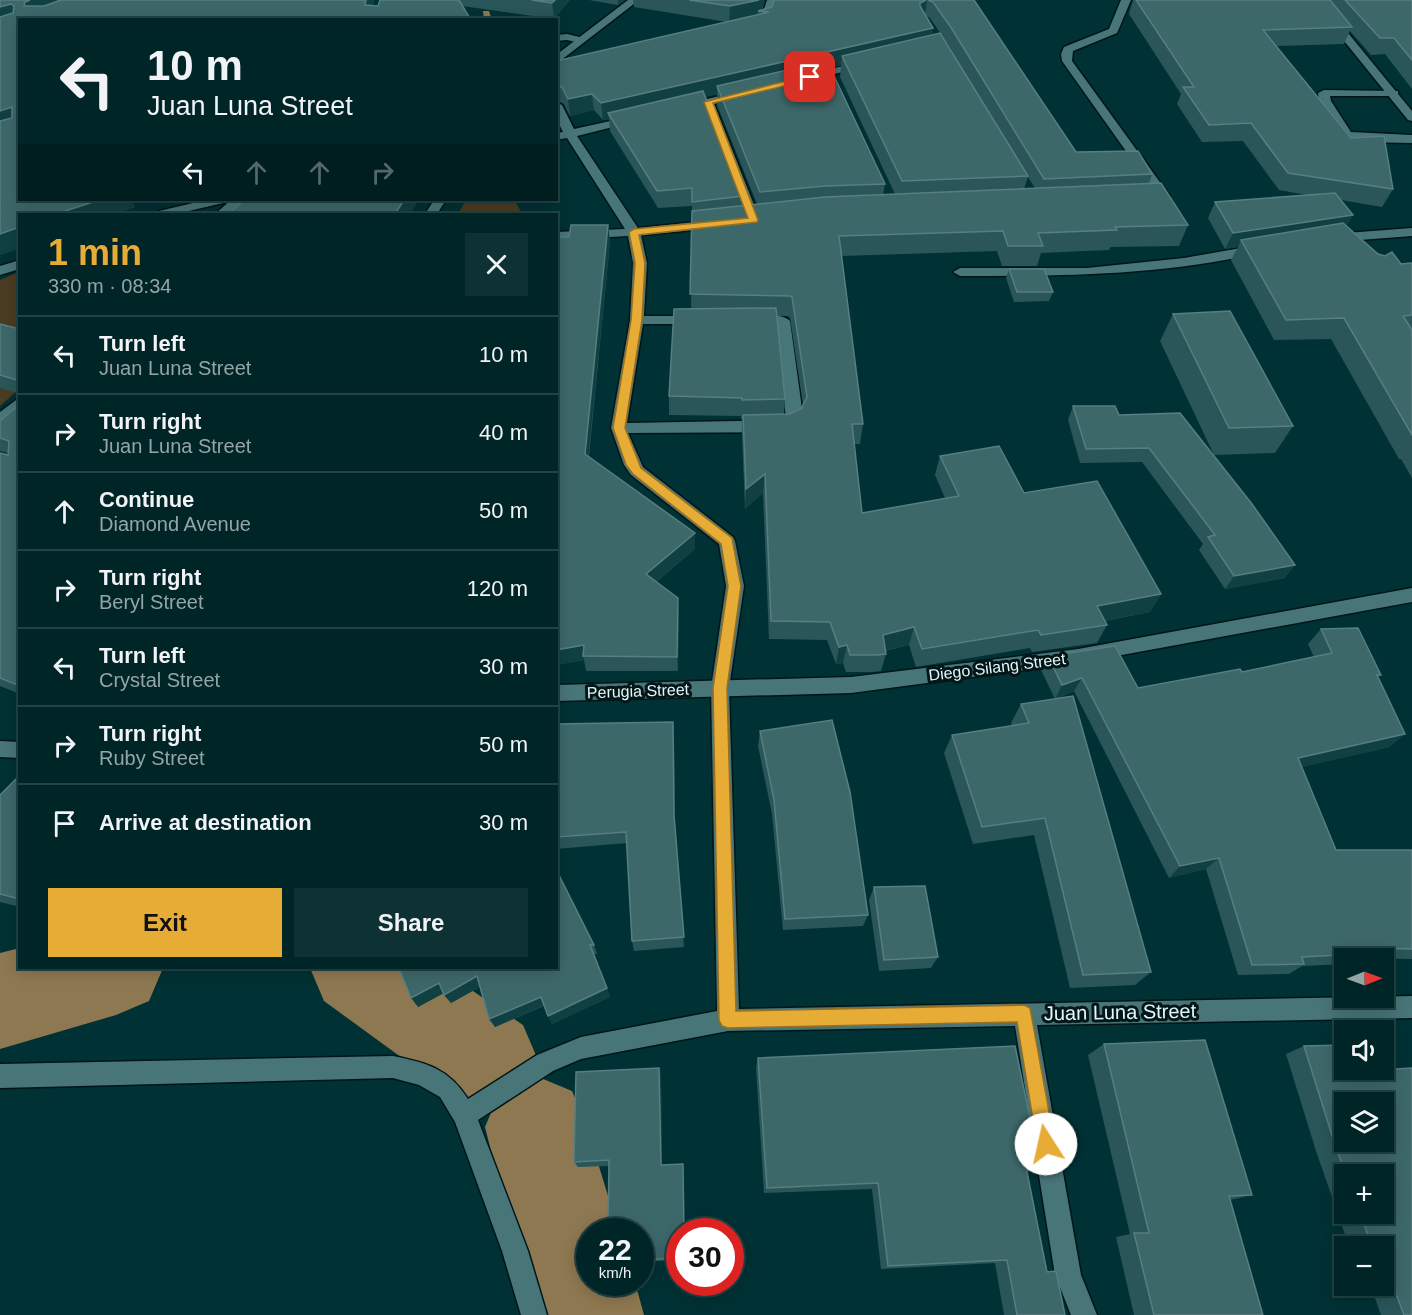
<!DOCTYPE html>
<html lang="en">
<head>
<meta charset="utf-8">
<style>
	body { margin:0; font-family:Arial,sans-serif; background:#0e3133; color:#f1f3f6; height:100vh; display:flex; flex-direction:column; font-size:22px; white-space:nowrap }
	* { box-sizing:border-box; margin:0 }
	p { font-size:20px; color:#95a5a7 }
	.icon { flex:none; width:33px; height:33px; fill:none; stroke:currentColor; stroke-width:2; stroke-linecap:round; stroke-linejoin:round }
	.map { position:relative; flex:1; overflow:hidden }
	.drawer { position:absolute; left:18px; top:213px; width:540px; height:756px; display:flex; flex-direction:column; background:#002527; border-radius:0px; box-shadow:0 3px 15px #0003,0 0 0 2px #224244 }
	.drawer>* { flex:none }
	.top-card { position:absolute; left:18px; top:18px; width:540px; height:183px; border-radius:0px; box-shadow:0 3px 15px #0003,0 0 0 2px #224244; background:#002527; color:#f1f3f6; overflow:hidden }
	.needle { width:39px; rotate:89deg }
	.tools { position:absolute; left:1334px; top:948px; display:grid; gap:12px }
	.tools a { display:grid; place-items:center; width:60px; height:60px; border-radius:0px; background:#002527; box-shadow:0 3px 15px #0003,0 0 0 2px #224244; font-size:30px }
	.speed { position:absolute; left:576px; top:1218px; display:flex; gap:12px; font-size:30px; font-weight:700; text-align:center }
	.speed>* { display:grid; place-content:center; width:78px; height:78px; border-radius:50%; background:#002527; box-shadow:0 3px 15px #0003,0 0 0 2px #224244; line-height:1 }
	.speed small { font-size:15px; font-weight:400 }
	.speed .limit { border:9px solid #d22; background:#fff; color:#111 }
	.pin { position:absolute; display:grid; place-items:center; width:51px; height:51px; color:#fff; margin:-26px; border-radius:12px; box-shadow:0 3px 9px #0006 }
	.me { position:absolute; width:66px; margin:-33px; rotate:350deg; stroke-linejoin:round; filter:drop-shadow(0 0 4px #0008) }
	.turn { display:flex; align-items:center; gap:21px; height:126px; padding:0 30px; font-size:27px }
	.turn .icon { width:78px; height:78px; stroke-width:2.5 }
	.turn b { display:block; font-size:42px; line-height:51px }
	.lanes { display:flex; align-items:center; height:57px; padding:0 30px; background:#0003; justify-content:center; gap:30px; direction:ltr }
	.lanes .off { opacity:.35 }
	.round { display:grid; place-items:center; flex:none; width:63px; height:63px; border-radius:0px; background:#0e3133 }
	.overview { display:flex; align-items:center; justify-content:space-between; height:102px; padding:0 30px }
	h1 { font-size:36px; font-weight:700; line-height:45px; color:#e6ac36 }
	.button { display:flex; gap:12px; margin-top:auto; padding:12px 30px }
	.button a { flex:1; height:69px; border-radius:0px; background:#e6ac36; color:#111; font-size:24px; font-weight:700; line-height:69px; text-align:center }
	.button a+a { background:#0e3133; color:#f1f3f6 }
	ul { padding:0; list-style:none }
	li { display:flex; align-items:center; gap:18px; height:78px; padding:0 30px; border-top:2px solid #224244 }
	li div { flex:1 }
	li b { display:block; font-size:22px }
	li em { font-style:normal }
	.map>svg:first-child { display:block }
	.green { fill:#4a3c22 }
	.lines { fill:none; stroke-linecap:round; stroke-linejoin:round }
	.stream { fill:#8e7851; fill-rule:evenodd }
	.river { fill:#8e7851; fill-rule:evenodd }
	.lane-casing { stroke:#011618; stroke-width:3 }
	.street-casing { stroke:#011618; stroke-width:3 }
	.secondary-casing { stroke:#011618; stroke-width:3 }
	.lane { fill:#487578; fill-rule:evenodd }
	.street { fill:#487578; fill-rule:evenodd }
	.secondary { fill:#487578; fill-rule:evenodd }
	.wall { fill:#2a5659; fill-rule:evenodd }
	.shaded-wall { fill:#114043 }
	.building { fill:#3d686a; stroke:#577e81; stroke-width:1.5; fill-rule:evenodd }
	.route { fill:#e6ac36; stroke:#967023; stroke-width:1.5 }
	.labels { text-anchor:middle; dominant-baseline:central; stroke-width:6; stroke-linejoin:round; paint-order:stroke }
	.street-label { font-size:16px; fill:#e1f8fa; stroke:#041617 }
	.near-street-label { font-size:20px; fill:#e1f8fa; stroke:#041617 }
</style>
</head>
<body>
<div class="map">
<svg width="1412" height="1315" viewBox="0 0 1412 1315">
	<rect width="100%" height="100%" fill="#003134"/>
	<g class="green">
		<polygon points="466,200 515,200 522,214 458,214"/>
		<polygon points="19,272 19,389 0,406 0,280"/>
	</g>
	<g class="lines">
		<polygon class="stream" points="483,11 489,11 492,20 484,20"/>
		<g class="river">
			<polygon points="20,948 20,968 163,968 149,1001 116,1015 0,1049 0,953"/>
			<polygon points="310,968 439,968 523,1025 538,1060 530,1078 536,1076 572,1091 587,1127 619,1232 590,1232 590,1282 635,1282 644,1315 532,1315 485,1127 493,1108 488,1110 453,1095 324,1001"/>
		</g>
		<g class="lane-casing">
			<g id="lane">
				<polygon points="1121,0 1131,0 1117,33 1073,51 1072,61 1170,196 1164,200 1160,199 1062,61 1061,54 1064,47 1109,29"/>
				<polygon points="567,34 584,38 585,40 580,43 567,40 556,41 556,35"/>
				<polygon points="1324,90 1398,91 1398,95 1394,96 1330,96 1331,101 1351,132 1412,135 1412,143 1360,142 1343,137 1319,101 1318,93"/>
				<polygon points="1412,228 1412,236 1333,242 1327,238 1333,234"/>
				<path d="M 1258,245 L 1263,246 L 1265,249 L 1263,252 C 1164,276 1061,276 960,276 L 953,272 L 960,268 L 1087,268 L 1184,258 Z"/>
			</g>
		</g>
		<g class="street-casing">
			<g id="street">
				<polygon points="628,0 639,0 556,64 556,55"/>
				<polygon points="767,0 777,0 770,20 765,23 751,24 751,20 761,18"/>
				<polygon points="864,61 868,62 868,66 809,80 804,77 805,75"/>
				<polygon points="742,91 746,92 746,96 714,104 760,220 754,224 748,220 704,106 684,110 678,107 680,105"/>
				<path d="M 556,102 L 562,105 L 574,129 L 633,116 L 639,119 L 637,121 L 577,136 L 638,228 L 715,220 L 721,224 L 715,228 L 641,235 L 647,263 L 644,316 L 697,316 L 704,320 L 697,324 L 643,324 L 627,423 L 786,420 L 777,325 L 754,325 L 747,321 C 754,313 783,313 790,321 L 803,416 L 798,427 L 786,432 L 628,433 L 643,467 L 733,537 L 735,541 L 744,586 L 729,688 L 739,1009 L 1412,996 L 1412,1018 L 1037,1025 L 1081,1275 L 1097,1315 L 1071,1315 L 1055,1275 L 1015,1026 L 728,1031 L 581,1059 L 553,1071 L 478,1120 L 528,1251 L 547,1315 L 521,1315 L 502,1251 L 455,1122 L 440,1097 L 419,1085 L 393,1078 L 0,1088 L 0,1064 L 393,1056 C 427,1063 448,1068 468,1099 L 537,1055 L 581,1037 L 717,1011 L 711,688 L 726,586 L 719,544 L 631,475 L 624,465 L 611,428 L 630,320 L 633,263 L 628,236 L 556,240 L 556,232 L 625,229 L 567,138 L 556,140 L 556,133 L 563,132 L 556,118 Z"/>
				<polygon points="206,200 225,200 223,203 176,214 157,214 159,211"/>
				<polygon points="434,200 446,200 437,214 425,214"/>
				<polygon points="20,260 20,269 0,275 0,266"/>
			</g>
		</g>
		<g class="secondary-casing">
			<g id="secondary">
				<polygon points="1311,0 1321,0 1412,111 1412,121 1408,120"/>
				<polygon points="231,200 244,200 228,214 215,214"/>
				<polygon points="20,397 20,411 5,424 0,425 0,412"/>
				<polygon points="1412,588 1412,602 1078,663 851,693 556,701 556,685 851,677 1078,649"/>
				<polygon points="0,741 20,742 20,758 0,757"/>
			</g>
		</g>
		<use href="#lane" class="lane"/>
		<use href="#street" class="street"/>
		<use href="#secondary" class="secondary"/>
	</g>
	<g class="wall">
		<polygon points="0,0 374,0 373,5 378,6 380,0 570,0 554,19 462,6 20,200 131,200 135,207 114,214 20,214 20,248 0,255"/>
		<polygon points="589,0 625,0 618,5"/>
		<path d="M 633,0 L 765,0 L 762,10 L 772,7 L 774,0 L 974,0 L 1076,152 L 1152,174 L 1149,184 L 1188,225 L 1179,246 L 1111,247 L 1109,250 L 1041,253 L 1037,266 L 1002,266 L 997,251 L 841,256 L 863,424 L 860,444 L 854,444 L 862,513 L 945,498 L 935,475 L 940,456 L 1024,493 L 1161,594 L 1150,612 L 1105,621 L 1107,625 L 1097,643 L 1032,652 L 1030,648 L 916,667 L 909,645 L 885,651 L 886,654 L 881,671 L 872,672 L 846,672 L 843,663 L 836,664 L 827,640 L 769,639 L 763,493 L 745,509 L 742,435 L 742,419 L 741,419 L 741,416 L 669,415 L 669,396 L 691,309 L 692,206 L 658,208 L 610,131 L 609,119 L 603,120 L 594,110 L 570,116 L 564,104 L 556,100 L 556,61 L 727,22 L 634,7 ZM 926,16 L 930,18 L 949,46 L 1001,133 L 932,35 L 933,28 ZM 841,65 L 840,77 L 895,194 L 883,195 L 885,184 L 831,68 ZM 717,94 L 717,105 L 757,204 L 743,206 L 743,196 L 705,97 ZM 1028,177 L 1035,188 L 1024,189 ZM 777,316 L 788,316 L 790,318 L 803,405 L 801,409 L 789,414 L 784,414 L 785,399 Z"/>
		<polygon points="1133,0 1412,0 1412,89 1385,54 1371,55 1350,31 1344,44 1277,46 1393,189 1382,207 1341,200 1353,215 1346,226 1378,254 1401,264 1412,263 1412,478 1401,459 1399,459 1331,339 1274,340 1231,260 1238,247 1225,249 1208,218 1215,202 1307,195 1279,190 1243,141 1202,142 1177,104 1181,94 1129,14"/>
		<polygon points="608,225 610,242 589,456 695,549 656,582 679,613 678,671 586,671 584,660 556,665 569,237"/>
		<polygon points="1009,269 1053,292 1049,301 1014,302 1006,278"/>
		<polygon points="1173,314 1293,426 1275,453 1214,455 1160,341"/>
		<polygon points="0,324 20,329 20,394 0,388"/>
		<polygon points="20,404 20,694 0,686 0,453 8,455 8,453 0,451 0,421"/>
		<polygon points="1073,406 1119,415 1285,578 1225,589 1199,550 1203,544 1142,462 1080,463 1068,420"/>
		<polygon points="1321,629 1381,675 1378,677 1390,747 1301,767 1336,850 1412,850 1412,959 1344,958 1344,964 1302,966 1289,974 1238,975 1206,869 1169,878 1074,691 1056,699 1151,972 1135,985 1070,988 1034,835 973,844 944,753 952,735 1012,726 1011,723 1021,704 1055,699 1041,670 1048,656 1138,688 1242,672 1314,657 1308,644"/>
		<polygon points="556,724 674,736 675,824 684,947 634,951 632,941 627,843 556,849"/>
		<polygon points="760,731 868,915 863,926 783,930 772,814 758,746"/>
		<polygon points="20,776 20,907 0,902 0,795"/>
		<polygon points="556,869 594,945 597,954 594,954 610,997 552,1024 544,1006 495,1027 480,987 451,1003 443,993 418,1007"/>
		<polygon points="874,887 938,957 931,968 879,971 869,900"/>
		<path d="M 1383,1043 L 1385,1043 L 1395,1069 L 1412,1068 L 1412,1315 L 1381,1315 L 1375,1298 L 1368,1298 L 1363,1286 L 1383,1286 L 1383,1246 L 1349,1246 L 1316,1151 L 1286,1054 L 1304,1046 L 1344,1045 L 1344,1070 L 1383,1070 ZM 1344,1102 L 1383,1102 L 1383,1142 L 1344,1142 ZM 1344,1174 L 1383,1174 L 1383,1214 L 1344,1214 Z"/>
		<polygon points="1104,1044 1252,1195 1230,1200 1263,1315 1134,1315 1116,1237 1130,1234 1088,1055"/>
		<polygon points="758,1058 1040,1166 1027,1172 1047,1272 1065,1315 1004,1315 995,1263 881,1269 872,1189 764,1193 756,1068"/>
		<polygon points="659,1068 661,1076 662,1165 683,1169 680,1232 680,1260 640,1262 640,1232 609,1166 578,1167 574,1162"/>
	</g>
	<g class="shaded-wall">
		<polygon points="30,0 87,0 33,18 24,6 25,2"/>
		<polygon points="366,0 374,0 370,20 365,5"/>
		<polygon points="555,0 570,0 554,19 552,3"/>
		<polygon points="618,0 625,0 618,5"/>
		<polygon points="759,0 765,0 761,11 758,11 757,16 729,23 730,6"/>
		<polygon points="927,0 925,16 918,19 920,3"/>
		<polygon points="11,4 19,20 0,26 0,7"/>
		<polygon points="933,28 930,45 842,56 841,65 720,93 717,86 717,94 612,118 608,113 609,119 603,120 601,103"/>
		<polygon points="592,94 594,110 570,116 568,99"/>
		<polygon points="12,107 20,121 0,130 0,111"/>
		<polygon points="99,200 131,200 135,207 114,214 56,214"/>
		<polygon points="404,200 419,200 410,214 395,214"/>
		<polygon points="1353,215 1344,230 1241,240 1238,247 1225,249 1233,233"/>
		<polygon points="608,225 610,242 587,470 585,454"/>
		<polygon points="20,227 20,248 0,255 0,234"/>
		<polygon points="765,474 763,493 745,509 746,489"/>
		<polygon points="695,533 695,549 647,589 646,574"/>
		<polygon points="1295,565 1285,578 1225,589 1234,576"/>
		<polygon points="1161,594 1150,612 1087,624 1097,606"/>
		<polygon points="678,598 679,613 678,671 677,657"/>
		<polygon points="914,627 909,645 878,652 883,635"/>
		<polygon points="584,645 583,656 584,660 556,665 556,650"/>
		<polygon points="847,645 843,663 836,664 839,647"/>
		<polygon points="1082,678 1074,691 1055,699 1062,685"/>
		<polygon points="673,722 674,736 675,827 674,815"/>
		<polygon points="1405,734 1390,747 1284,771 1298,758"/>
		<polygon points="1219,858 1206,869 1169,878 1180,866"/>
		<polygon points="477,976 483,985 451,1003 444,995"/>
		<polygon points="439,983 446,992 418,1007 411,998"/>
		<polygon points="607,988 610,997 552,1024 548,1016"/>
		<polygon points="541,997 545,1005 495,1027 489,1019"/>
		<polygon points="659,1068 661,1076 662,1170 661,1165"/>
	</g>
	<g class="building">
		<polygon points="0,0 30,0 25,2 24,6 44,6 61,0 366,0 365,5 378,6 380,0 459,0 471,20 20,20 20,200 99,200 56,214 20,214 20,227 0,234 0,121 12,118 12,107 0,111 0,17 13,13 14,6 11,4 0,7"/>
		<polygon points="532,0 555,0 552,3"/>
		<polygon points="689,0 759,0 730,6"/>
		<polygon points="774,0 926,0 920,3 920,6 933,28 601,103 592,94 568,99 562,87 556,85 556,61 769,12 758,11 772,7"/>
		<polygon points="928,0 974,0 1076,152 1138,151 1152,174 1044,179 952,29 933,2"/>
		<polygon points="1136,0 1330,0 1352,27 1263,30 1351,138 1384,136 1393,189 1288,173 1251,123 1209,125 1183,87 1194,87"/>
		<polygon points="1345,0 1412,0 1412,60 1394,38 1380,38"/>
		<polygon points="940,33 1028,176 902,181 842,56"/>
		<polygon points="827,61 885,184 825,186 760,192 717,86"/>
		<polygon points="703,91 743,196 692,202 692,188 657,191 608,113"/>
		<polygon points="1161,183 1188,225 1115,227 1117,230 1038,233 1043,246 1008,246 1003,231 839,236 863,424 852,424 862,513 959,496 940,456 999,446 1024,493 1097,481 1161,594 1097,606 1107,625 1041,635 1038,630 922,649 914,627 883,635 886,654 877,655 850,655 847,645 839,647 830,622 771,621 765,474 746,489 743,415 789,414 801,409 807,397 792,297 790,296 690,294 692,211 825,197"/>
		<polygon points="1335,193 1353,215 1233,233 1215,202"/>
		<polygon points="244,200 404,200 395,214 229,214"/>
		<polygon points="1343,223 1378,254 1385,256 1392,252 1401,264 1412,263 1412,315 1403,316 1412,330 1412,435 1344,318 1286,320 1241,240"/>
		<polygon points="571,225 608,225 585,454 695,533 646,574 678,598 677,657 583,656 584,645 556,650 556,237 569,237"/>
		<polygon points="1009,269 1044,269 1053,292 1017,292"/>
		<polygon points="776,308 785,399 742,400 742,398 669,396 674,309"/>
		<polygon points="1230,311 1293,426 1229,428 1173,314"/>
		<polygon points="0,324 20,329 20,381 0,375"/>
		<polygon points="20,404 20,686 0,678 0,453 8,455 9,441 0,438 0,421"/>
		<polygon points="1073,406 1115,406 1119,415 1180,413 1252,504 1295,565 1234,576 1208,537 1215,535 1149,448 1086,449"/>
		<polygon points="1358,628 1381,675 1377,675 1405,734 1298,758 1336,850 1412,850 1412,949 1375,948 1377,953 1302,957 1304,964 1252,965 1219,858 1180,866 1082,678 1062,685 1048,656 1115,646 1138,688 1240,669 1242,672 1332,653 1321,629"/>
		<polygon points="1073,696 1151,972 1083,975 1045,818 982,827 952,735 1029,723 1021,704"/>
		<polygon points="832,720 850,792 868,915 785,919 774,800 760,731"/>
		<polygon points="673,722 674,815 684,937 632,941 626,832 556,837 556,724"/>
		<polygon points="19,776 20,776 20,899 0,894 0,795"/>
		<polygon points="556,869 594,945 590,945 607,988 548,1016 541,997 489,1019 477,976 444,995 439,983 411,998 399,968 556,968"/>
		<polygon points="925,886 938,957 884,960 874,887"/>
		<polygon points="1205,1040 1252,1195 1229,1196 1263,1315 1154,1315 1134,1233 1149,1233 1104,1044"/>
		<path d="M 1383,1043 L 1385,1043 L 1395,1069 L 1412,1068 L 1412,1315 L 1404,1315 L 1397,1296 L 1390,1297 L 1383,1277 L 1383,1246 L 1372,1246 L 1360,1214 L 1383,1214 L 1383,1174 L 1346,1174 L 1335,1145 L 1304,1046 L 1344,1045 L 1344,1070 L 1383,1070 ZM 1344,1102 L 1383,1102 L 1383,1142 L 1344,1142 Z"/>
		<polygon points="1015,1046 1040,1166 1026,1167 1047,1272 1056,1271 1065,1315 1017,1315 1007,1260 888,1266 878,1183 767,1188 758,1058"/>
		<polygon points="659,1068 661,1165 683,1164 684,1232 680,1232 680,1258 640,1260 640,1232 608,1232 609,1160 574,1162 576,1072"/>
	</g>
	<polygon class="route" points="810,75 813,75 813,79 713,103 758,220 757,222 639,235 645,263 642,320 625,428 641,468 732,538 741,586 727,688 736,1011 1024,1005 1030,1008 1055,1144 1052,1151 1046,1154 1039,1151 1037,1144 1017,1022 728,1028 722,1026 719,1020 713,688 728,586 721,544 633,474 626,465 613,428 631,320 635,263 629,232 634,229 748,218 704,102"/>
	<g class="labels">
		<g class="street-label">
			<text transform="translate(997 667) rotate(-7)">Diego Silang Street</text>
			<text transform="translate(638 691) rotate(-2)">Perugia Street</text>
		</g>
		<g class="near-street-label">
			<text transform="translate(1120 1012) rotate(-1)">Juan Luna Street</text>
		</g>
	</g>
</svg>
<div class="tools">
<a><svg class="needle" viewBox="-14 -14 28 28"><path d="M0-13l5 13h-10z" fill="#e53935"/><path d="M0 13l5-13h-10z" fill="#95a5a7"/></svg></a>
<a><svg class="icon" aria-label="sound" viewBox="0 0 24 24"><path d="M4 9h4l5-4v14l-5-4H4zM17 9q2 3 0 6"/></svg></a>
<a><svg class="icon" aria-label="layers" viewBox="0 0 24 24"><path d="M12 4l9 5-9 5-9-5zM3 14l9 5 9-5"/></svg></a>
<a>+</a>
<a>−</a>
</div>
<div class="speed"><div>22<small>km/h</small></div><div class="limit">30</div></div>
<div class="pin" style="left:810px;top:77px;background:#d93025"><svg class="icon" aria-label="arrive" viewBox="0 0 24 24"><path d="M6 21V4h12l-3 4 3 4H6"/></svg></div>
<svg class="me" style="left:1046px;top:1144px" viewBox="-20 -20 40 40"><circle r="19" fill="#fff"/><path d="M0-13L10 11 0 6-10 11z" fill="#e6ac36"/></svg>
<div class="top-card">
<div class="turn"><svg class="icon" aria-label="left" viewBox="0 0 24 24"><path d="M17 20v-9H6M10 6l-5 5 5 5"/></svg><div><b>10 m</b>Juan Luna Street</div></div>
<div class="lanes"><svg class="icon" aria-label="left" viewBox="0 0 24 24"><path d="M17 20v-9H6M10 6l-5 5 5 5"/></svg><svg class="icon off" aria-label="ahead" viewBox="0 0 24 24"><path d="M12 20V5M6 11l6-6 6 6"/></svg><svg class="icon off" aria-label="ahead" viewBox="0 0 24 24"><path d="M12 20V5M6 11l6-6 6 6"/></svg><svg class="icon off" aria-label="right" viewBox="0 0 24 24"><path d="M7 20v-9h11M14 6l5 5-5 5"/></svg></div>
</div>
<section class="drawer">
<div class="overview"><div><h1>1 min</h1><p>330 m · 08:34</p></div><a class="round"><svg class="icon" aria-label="close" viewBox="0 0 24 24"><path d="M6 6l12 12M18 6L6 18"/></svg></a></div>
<ul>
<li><svg class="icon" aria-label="left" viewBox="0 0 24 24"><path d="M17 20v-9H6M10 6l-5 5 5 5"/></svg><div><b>Turn left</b><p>Juan Luna Street</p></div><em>10 m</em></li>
<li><svg class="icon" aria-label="right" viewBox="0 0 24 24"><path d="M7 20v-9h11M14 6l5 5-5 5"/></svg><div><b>Turn right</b><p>Juan Luna Street</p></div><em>40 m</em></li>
<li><svg class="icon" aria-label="ahead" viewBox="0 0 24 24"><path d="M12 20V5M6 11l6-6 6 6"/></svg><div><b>Continue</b><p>Diamond Avenue</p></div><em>50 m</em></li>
<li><svg class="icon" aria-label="right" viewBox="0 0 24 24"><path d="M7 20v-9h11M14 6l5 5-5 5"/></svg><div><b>Turn right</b><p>Beryl Street</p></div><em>120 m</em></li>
<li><svg class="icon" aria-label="left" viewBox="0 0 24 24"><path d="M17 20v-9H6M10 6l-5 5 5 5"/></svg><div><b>Turn left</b><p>Crystal Street</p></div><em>30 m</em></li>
<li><svg class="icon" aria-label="right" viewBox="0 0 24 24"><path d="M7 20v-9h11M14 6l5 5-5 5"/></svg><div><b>Turn right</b><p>Ruby Street</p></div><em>50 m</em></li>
<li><svg class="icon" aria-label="arrive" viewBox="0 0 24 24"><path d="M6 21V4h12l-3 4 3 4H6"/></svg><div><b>Arrive at destination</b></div><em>30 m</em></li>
</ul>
<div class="button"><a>Exit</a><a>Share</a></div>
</section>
</div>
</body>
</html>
